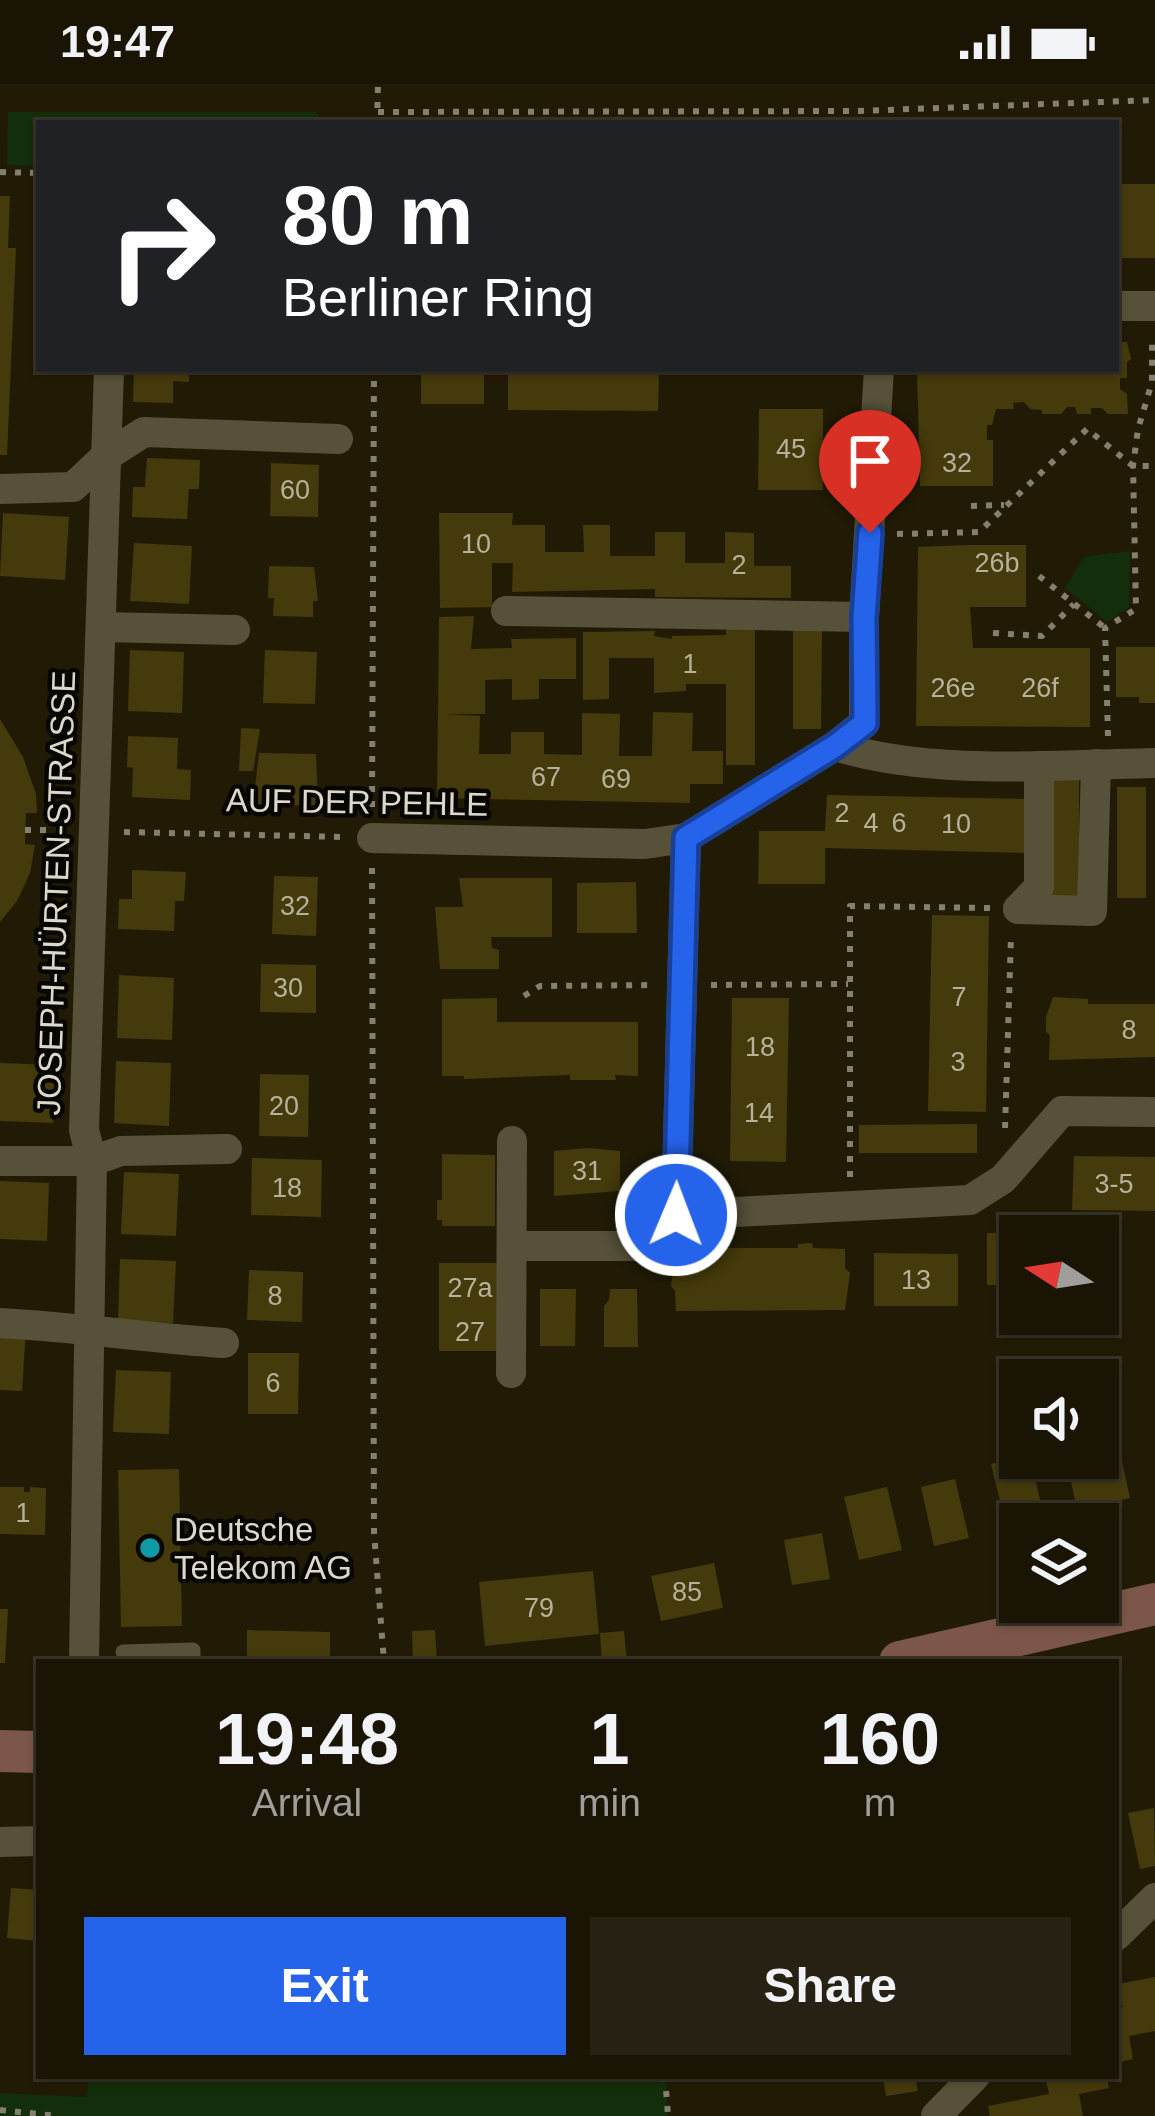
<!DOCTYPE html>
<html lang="en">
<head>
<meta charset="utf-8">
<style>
	body { margin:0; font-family:Helvetica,sans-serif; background:#262113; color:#f1f3f6; height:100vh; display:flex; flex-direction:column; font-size:45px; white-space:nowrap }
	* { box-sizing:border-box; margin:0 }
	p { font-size:39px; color:#9f9e9a }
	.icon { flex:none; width:66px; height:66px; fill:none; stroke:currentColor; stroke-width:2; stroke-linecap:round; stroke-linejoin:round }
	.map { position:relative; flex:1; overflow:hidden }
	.sheet { position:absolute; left:36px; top:1575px; width:1083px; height:420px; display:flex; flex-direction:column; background:#191404; border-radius:0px; box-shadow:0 3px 9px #0004,0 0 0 3px #373326 }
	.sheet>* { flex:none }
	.banner { position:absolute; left:36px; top:36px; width:1083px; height:252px; border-radius:0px; box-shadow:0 3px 9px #0004,0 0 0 3px #373326; background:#202124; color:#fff; overflow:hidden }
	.needle { width:78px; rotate:282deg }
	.fabs { position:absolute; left:999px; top:1131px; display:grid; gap:24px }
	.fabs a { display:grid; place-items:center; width:120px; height:120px; border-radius:0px; background:#191404; box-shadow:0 3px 9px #0004,0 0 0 3px #373326; font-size:60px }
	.pin { position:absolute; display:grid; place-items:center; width:102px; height:102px; color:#fff; margin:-123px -51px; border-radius:50% 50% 50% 0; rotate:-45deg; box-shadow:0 0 12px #0007 }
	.pin .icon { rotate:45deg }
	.me { position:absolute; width:132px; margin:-66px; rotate:1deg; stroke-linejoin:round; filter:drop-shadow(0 0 9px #0008) }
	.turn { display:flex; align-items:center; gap:42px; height:252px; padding:0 48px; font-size:54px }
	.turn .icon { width:156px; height:156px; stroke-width:2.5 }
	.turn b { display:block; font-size:84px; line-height:102px }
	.eta { display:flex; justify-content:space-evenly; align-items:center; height:204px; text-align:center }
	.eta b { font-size:72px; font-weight:600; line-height:84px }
	.action { display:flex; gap:24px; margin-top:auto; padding:24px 48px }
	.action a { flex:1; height:138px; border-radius:0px; background:#2563eb; color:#fff; font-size:48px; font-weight:600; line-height:138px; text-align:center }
	.action a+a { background:#262113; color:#f1f3f6 }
	.status { display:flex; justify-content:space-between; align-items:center; height:84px; padding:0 60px; background:#191404; direction:ltr }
	.status svg { height:33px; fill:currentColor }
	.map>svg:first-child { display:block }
	.green { fill:#132e0a }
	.building { fill:#453a0b }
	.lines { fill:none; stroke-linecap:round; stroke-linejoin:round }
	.path { stroke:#847f6e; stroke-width:6; stroke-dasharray:6 9; stroke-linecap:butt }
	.lane { stroke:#575139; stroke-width:15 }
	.street { stroke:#575139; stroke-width:30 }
	.secondary { stroke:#7b5649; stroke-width:42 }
	.route-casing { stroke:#184099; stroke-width:30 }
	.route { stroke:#2563eb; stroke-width:21 }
	.culture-dot { fill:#0f9aa8; stroke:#080601; stroke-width:4.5 }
	.labels { text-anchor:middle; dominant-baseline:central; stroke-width:9; stroke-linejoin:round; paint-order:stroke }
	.number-label { font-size:27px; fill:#b6b19b }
	.street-label { font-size:33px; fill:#dcd9cb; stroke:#080601 }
	.poi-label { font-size:33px; fill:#dcd9cb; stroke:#080601; text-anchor:start }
</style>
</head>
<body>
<div class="status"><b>19:47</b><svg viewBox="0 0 49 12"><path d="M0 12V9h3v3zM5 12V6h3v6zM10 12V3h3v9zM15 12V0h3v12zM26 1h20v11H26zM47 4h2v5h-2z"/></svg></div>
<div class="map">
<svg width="1155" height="2032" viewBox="0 0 1155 2032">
	<rect width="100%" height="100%" fill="#211b05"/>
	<g class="green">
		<polygon points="8,28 316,28 325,39 39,39 39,82 7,81"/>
		<polygon points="1130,467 1129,523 1107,538 1065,504 1084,473"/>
		<polygon points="89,1992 665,1992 668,2032 0,2032 0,2009 87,2013"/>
	</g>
	<g class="building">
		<rect x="1116" y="100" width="39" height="74"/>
		<polygon points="0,112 10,112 8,164 16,164 7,371 0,371"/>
		<polygon points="1116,258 1127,258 1131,275 1127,278 1127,294 1120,294 1120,305 1127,310 1128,330 1108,330 1102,324 1091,324 1091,330 1077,330 1075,323 1067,323 1061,330 1042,330 1042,326 1030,325 1024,318 1013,319 1014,325 996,325 992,341 987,341 987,356 993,356 993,402 920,402 917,285 1116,285"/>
		<polygon points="134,285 189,285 189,298 173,297 173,319 133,318"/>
		<rect x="421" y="285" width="63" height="35"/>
		<polygon points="508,285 659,285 658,327 508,326"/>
		<polygon points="759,325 823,325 823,406 758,406"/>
		<polygon points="147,374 200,376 199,405 189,405 187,435 132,433 133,403 145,403"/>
		<polygon points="271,379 319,381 318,433 270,432"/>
		<polygon points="3,429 69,433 65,496 0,492"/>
		<polygon points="439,429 513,429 512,441 545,441 545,468 584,468 583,441 610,441 610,472 655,472 655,448 685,448 685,479 725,479 725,448 754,449 754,482 791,482 791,514 655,513 655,505 512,508 513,479 492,479 492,523 440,524"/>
		<polygon points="134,459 192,462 189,520 130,517"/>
		<polygon points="969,461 1026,461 1026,523 970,523 973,564 1090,564 1090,643 916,642 918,463"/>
		<polygon points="269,482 314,483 318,517 313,517 313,533 273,532 274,514 268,514"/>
		<polygon points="474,532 471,565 512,564 511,555 576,554 576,595 539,595 539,615 512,616 512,595 485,596 485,630 445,630 480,632 479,670 511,670 511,648 544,648 544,670 582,671 582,629 620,630 619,672 652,672 653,628 693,629 692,667 723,667 723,700 690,700 690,719 437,714 439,533"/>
		<polygon points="726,544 755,544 755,681 726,681 726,600 686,600 686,607 654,609 654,574 609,574 609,615 583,616 583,548 655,547 654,552 672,555 672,552 726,551"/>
		<polygon points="822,544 821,645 793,645 793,545"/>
		<polygon points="1116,563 1155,563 1155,619 1139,619 1139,613 1116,613"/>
		<polygon points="130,566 184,568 182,629 128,627"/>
		<polygon points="265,566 317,568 315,620 263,619"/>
		<polygon points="0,635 23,673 36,710 37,729 26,729 25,760 35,761 30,789 17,817 0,838"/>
		<polygon points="241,644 260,645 253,687 239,687"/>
		<polygon points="128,652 178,654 177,685 191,686 190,716 132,713 133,684 127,683"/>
		<polygon points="259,669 316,670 318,722 253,720"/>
		<polygon points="1051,690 1079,690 1079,814 1050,813"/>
		<rect x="1117" y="703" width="29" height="111"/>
		<polygon points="827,711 1027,715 1026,769 825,764 825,800 758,800 759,747 825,747"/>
		<polygon points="132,786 186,788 184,817 175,817 174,847 118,845 119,815 132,815"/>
		<polygon points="274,792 318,793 316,852 272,850"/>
		<polygon points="459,794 552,794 552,853 491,853 492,864 499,866 499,885 440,885 435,823 463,823"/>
		<polygon points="636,798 637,849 577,849 577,799"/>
		<polygon points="932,831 989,832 986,1028 928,1027"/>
		<polygon points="261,880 316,881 316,929 260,928"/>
		<polygon points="119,891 174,894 172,956 117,954"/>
		<polygon points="1053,913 1088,915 1088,920 1155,920 1155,973 1049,976 1050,951 1046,948 1046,933"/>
		<polygon points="497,914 497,938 638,938 638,992 615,991 616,996 570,996 570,991 464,995 464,992 442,992 442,915"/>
		<polygon points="732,914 789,914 786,1078 730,1077"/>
		<polygon points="116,977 171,979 169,1042 114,1039"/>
		<polygon points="0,979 55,981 53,1039 0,1037"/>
		<polygon points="260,990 309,991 308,1053 259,1052"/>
		<polygon points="977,1040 977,1069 859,1069 859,1041"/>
		<polygon points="588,1064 620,1067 620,1107 554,1112 554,1067"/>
		<polygon points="442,1070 495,1071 495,1142 442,1142 442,1136 437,1136 437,1116 442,1116"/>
		<polygon points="1074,1072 1155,1073 1155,1127 1072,1126"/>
		<polygon points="252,1074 322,1076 321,1133 251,1131"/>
		<polygon points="124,1088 179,1090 176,1152 121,1150"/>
		<polygon points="0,1097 49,1099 47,1157 0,1155"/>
		<polygon points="1015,1144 1044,1144 1044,1152 1020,1152 1020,1201 987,1201 987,1149 1015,1149"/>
		<polygon points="812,1159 813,1164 845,1165 845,1184 850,1189 845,1226 676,1227 675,1207 671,1202 676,1164 705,1164 706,1160 720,1160 720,1164 798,1164 798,1160"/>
		<polygon points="874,1169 958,1170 958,1222 874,1222"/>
		<polygon points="120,1175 176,1177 173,1239 118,1237"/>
		<polygon points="439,1179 501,1179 502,1267 439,1267"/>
		<polygon points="249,1186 303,1188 302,1238 247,1236"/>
		<polygon points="540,1205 576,1205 575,1262 540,1262"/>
		<polygon points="610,1205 637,1205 638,1263 604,1263 604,1222 609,1216"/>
		<polygon points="0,1244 26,1245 22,1307 0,1306"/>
		<polygon points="248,1269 299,1269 298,1330 248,1330"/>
		<polygon points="116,1286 171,1288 169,1350 113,1348"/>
		<polygon points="1118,1359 1130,1414 1077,1426 1066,1374 1098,1374 1098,1364"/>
		<polygon points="1020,1373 1030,1374 1045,1436 1007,1445 991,1380"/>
		<polygon points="179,1385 182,1542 121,1543 118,1386"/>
		<polygon points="955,1395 969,1454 934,1462 921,1403"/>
		<polygon points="0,1403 24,1403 24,1408 30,1408 30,1403 46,1404 45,1451 0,1450"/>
		<polygon points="887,1403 902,1466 859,1476 844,1413"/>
		<polygon points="822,1449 830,1495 792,1501 784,1456"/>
		<polygon points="714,1479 723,1524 661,1537 651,1492"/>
		<polygon points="593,1487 599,1550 485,1562 479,1498"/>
		<polygon points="0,1525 8,1525 5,1579 0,1579"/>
		<polygon points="247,1546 330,1548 330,1578 247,1578"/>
		<polygon points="435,1546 437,1578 413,1578 412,1547"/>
		<polygon points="624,1547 627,1578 602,1578 600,1549"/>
		<polygon points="1154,1724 1155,1782 1140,1785 1128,1729"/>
		<polygon points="11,1804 39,1806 39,1857 7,1854"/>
		<polygon points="1155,1893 1155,1947 1129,1952 1133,1975 1116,1979 1116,1924 1123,1923 1118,1900"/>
		<polygon points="883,1992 939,1992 939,1995 916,1998 918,2007 886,2012"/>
		<polygon points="1045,1992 1106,1992 1109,2004 1079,2010 1083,2032 990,2032 988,2022 1049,2010"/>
	</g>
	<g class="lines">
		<g class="path">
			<polyline points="378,28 858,27 1155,16"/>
			<polyline points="377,39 378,0"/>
			<polyline points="858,39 858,27"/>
			<polyline points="0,88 39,89"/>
			<polyline points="971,422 1004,421"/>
			<polyline points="897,450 979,448 1087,345 1133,382 1155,382"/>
			<polyline points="1039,492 1105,544"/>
			<polyline points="993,549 1042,552 1074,520"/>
			<polyline points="1108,652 1105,544 1136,525 1133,382 1138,345 1152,298 1152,253"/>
			<polyline points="372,723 374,285"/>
			<polyline points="25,746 63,746"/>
			<polyline points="124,748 345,753"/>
			<polyline points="372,784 374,1448 384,1578"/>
			<polyline points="711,901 848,900"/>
			<polyline points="524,912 540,902 656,901"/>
			<polyline points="1005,1044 1011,853"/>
			<polyline points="850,1093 850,822 991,824"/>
			<polyline points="665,1992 668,2032"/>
			<polyline points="0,2026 58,2032"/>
		</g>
		<polyline class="lane" points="123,1568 193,1566 193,1578"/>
		<g class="street">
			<polyline points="1116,222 1155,222"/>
			<polyline points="0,405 73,403 105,373 144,348 338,355"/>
			<polyline points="506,527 864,533"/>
			<polyline points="101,543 235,546"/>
			<path d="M 835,662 C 933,692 1053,681 1155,679"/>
			<polyline points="372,754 645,760 686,754"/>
			<polyline points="1018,825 1092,827 1096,680"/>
			<polyline points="1018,825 1039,803 1039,682"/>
			<polyline points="0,1077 92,1077 121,1067 227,1065"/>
			<polyline points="676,1131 686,754 835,662 864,639 864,533 879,285"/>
			<polyline points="512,1162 636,1162 676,1131 970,1116 1003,1095 1062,1027 1155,1028"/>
			<path d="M 0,1239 C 76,1243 148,1254 224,1259"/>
			<polyline points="511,1289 512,1057"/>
			<polyline points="84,1578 92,1077 84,1046 109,285"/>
			<polyline points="0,1758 39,1757"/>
			<polyline points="1116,1852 1155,1814"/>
			<polyline points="936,2032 975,1992"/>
		</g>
		<g class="secondary">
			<polyline points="900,1578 1155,1520"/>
			<polyline points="0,1667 39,1668"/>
		</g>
	</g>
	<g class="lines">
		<g class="route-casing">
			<polyline id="route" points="676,1131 686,754 835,662 865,639 864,533 870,449"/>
		</g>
		<use href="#route" class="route"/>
	</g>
	<circle class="culture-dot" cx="150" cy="1464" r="12"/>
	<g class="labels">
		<g class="number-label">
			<text x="791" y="365">45</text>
			<text x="957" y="379">32</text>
			<text x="295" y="406">60</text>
			<text x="476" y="460">10</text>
			<text x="997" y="479">26b</text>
			<text x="739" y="481">2</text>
			<text x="690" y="580">1</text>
			<text x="953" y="604">26e</text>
			<text x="1040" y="604">26f</text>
			<text x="546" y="693">67</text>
			<text x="616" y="695">69</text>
			<text x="842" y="729">2</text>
			<text x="871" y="739">4</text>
			<text x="899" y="739">6</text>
			<text x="956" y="740">10</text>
			<text x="295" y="822">32</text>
			<text x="288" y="904">30</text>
			<text x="959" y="913">7</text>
			<text x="1129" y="946">8</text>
			<text x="760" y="963">18</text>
			<text x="958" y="978">3</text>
			<text x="284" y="1022">20</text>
			<text x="759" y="1029">14</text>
			<text x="587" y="1087">31</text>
			<text x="1114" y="1100">3-5</text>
			<text x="287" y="1104">18</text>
			<text x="916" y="1196">13</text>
			<text x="470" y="1204">27a</text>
			<text x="275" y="1212">8</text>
			<text x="470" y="1248">27</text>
			<text x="273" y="1299">6</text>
			<text x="23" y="1429">1</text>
			<text x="687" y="1508">85</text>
			<text x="539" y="1524">79</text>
		</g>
		<g class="street-label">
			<text transform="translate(357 718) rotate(1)">AUF DER PEHLE</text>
			<text transform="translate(56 809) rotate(-88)">JOSEPH-HÜRTEN-STRASSE</text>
		</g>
		<g class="poi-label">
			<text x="174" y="1445">Deutsche<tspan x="174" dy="38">Telekom AG</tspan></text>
		</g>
	</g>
</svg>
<div class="fabs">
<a><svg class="needle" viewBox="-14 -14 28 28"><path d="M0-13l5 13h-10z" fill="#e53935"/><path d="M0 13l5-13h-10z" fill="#9f9e9a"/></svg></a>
<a><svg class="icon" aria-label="sound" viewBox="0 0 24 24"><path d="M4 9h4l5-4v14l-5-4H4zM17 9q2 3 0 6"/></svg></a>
<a><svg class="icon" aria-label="layers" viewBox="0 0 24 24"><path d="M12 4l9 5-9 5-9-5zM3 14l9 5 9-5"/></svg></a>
</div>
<div class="pin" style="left:870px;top:449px;background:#d93025"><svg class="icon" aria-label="arrive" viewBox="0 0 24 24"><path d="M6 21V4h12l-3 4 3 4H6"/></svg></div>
<svg class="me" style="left:676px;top:1131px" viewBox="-20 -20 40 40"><circle r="17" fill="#2563eb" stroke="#fff" stroke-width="3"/><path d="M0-11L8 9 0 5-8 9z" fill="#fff"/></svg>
<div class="banner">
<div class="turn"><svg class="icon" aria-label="right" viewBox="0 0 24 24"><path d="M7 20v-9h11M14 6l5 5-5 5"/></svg><div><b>80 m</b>Berliner Ring</div></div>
</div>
<section class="sheet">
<div class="eta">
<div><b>19:48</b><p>Arrival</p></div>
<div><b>1</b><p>min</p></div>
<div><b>160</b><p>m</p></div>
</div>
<div class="action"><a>Exit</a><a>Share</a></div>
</section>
</div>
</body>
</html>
